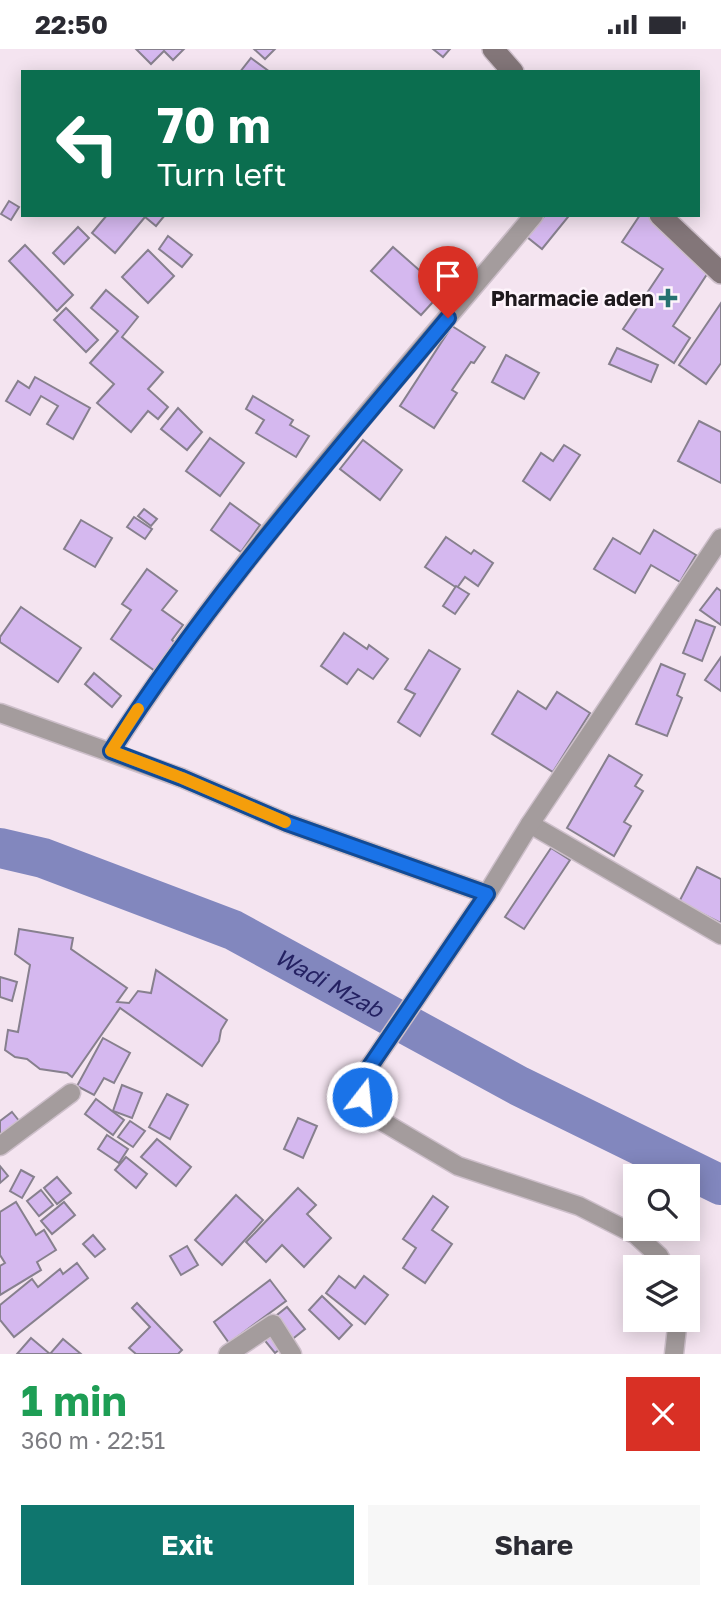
<!DOCTYPE html>
<html lang="en">
<head>
<meta charset="utf-8">
<style>
	body { margin:0; font-family:"Golos Text",sans-serif; background:#f7f7f7; color:#2b2b33; height:100vh; display:flex; flex-direction:column; font-size:26px; white-space:nowrap }
	* { box-sizing:border-box; margin:0 }
	p { font-size:23px; color:#7c7c81 }
	.icon { flex:none; width:38px; height:38px; fill:none; stroke:currentColor; stroke-width:2; stroke-linecap:round; stroke-linejoin:round }
	.map { position:relative; height:1305px; overflow:hidden }
	.panel { display:flex; flex-direction:column; background:#fff; flex:1 }
	.panel>* { flex:none }
	.hud { position:absolute; left:21px; top:21px; width:679px; height:147px; border-radius:0px; box-shadow:0 4px 18px #0003; background:#0b6e4f; color:#fff; overflow:hidden }
	.controls { position:absolute; left:623px; top:1115px; display:grid; gap:14px }
	.controls a { display:grid; place-items:center; width:77px; height:77px; border-radius:0px; background:#fff; box-shadow:0 4px 18px #0003; font-size:35px }
	.pin { position:absolute; display:grid; place-items:center; width:60px; height:60px; color:#fff; margin:-72px -30px; border-radius:50% 50% 50% 0; rotate:-45deg; box-shadow:0 0 7px #0007 }
	.pin .icon { rotate:45deg }
	.me { position:absolute; width:77px; margin:-38px; rotate:16deg; stroke-linejoin:round; filter:drop-shadow(0 0 5px #0008) }
	.turn { display:flex; align-items:center; gap:24px; height:147px; padding:0 21px; font-size:32px }
	.turn .icon { width:91px; height:91px; stroke-width:2.5 }
	.turn b { display:block; font-size:49px; line-height:60px }
	.round { display:grid; place-items:center; flex:none; width:74px; height:74px; border-radius:0px; background:#f7f7f7 }
	.headline { display:flex; align-items:center; justify-content:space-between; height:119px; padding:0 21px }
	h1 { font-size:42px; font-weight:700; line-height:52px; color:#1e9e55 }
	.cta { display:flex; gap:14px; margin-top:auto; padding:14px 21px }
	.cta a { flex:1; height:80px; border-radius:0px; background:#0f766e; color:#fff; font-size:28px; font-weight:700; line-height:80px; text-align:center }
	.cta a+a { background:#f7f7f7; color:#2b2b33 }
	.status { display:flex; justify-content:space-between; align-items:center; height:49px; padding:0 35px; background:#fff; direction:ltr }
	.status svg { height:19px; fill:currentColor }
	.map>svg:first-child { display:block }
	.lines { fill:none; stroke-linecap:round; stroke-linejoin:round }
	.river { stroke:#8287be; stroke-width:40 }
	.building { fill:#d5b8ef; stroke:#87808e; stroke-width:2 }
	.street-casing { stroke:#cdbfca; stroke-width:21 }
	.secondary-casing { stroke:#cdbfca; stroke-width:24 }
	.street { stroke:#a49c9d; stroke-width:18 }
	.secondary { stroke:#837679; stroke-width:21 }
	.route-casing { stroke:#114b97; stroke-width:18 }
	.route { stroke:#1a73e8; stroke-width:12 }
	.slow { stroke:#f59e0b; stroke-width:12 }
	.poi-dot { fill:#267170; stroke:#fef4fb; stroke-width:2.5 }
	.labels { text-anchor:middle; dominant-baseline:central; stroke-width:5; stroke-linejoin:round; paint-order:stroke }
	.poi-label { font-size:21px; font-weight:bold; fill:#1e191d; stroke:#fef4fb; text-anchor:end }
	.water-label { font-size:23px; font-style:italic; fill:#242162; stroke:#fef4fb }
</style>
</head>
<body>
<div class="status"><b>22:50</b><svg viewBox="0 0 49 12"><path d="M0 12V9h3v3zM5 12V6h3v6zM10 12V3h3v9zM15 12V0h3v12zM26 1h20v11H26zM47 4h2v5h-2z"/></svg></div>
<div class="map">
<svg width="721" height="1305" viewBox="0 0 721 1305">
	<rect width="100%" height="100%" fill="#f4e4f0"/>
	<g class="lines">
		<path class="river" id="s1" d="M 0,799 L 43,809 L 233,881 L 519,1037 L 721,1136"/>
	</g>
	<g class="building">
		<polygon points="136,0 184,0 173,11 164,2 151,15"/>
		<polygon points="254,0 275,0 265,10"/>
		<polygon points="433,0 450,0 443,8"/>
		<polygon points="251,9 270,23 240,23"/>
		<polygon points="9,152 19,158 11,171 1,165"/>
		<polygon points="107,166 165,166 156,177 145,168 115,204 92,184"/>
		<polygon points="545,166 565,166 568,168 542,200 527,188"/>
		<polygon points="640,166 667,166 713,216 673,277 690,289 674,314 623,280 663,220 622,193"/>
		<polygon points="78,178 89,189 64,215 53,204"/>
		<polygon points="168,187 192,206 182,218 159,200"/>
		<polygon points="25,196 73,246 57,262 9,212"/>
		<polygon points="393,198 443,242 421,266 371,222"/>
		<polygon points="148,201 174,227 148,254 122,228"/>
		<polygon points="106,241 138,268 122,288 163,323 148,340 168,358 158,370 148,362 131,383 97,354 114,335 90,314 118,282 91,259"/>
		<polygon points="721,254 721,314 706,335 679,316"/>
		<polygon points="66,259 98,291 86,303 54,271"/>
		<polygon points="452,277 485,298 474,314 471,313 452,341 457,344 434,379 400,357"/>
		<polygon points="617,299 658,316 651,333 609,315"/>
		<polygon points="506,306 539,324 524,350 492,333"/>
		<polygon points="35,328 90,359 73,390 47,375 58,357 41,347 30,366 6,352 18,332 29,339"/>
		<polygon points="253,347 293,371 290,376 309,387 296,408 256,384 264,371 246,360"/>
		<polygon points="178,359 202,383 187,401 161,380"/>
		<polygon points="699,372 721,383 721,434 678,412"/>
		<polygon points="210,389 244,414 220,447 186,422"/>
		<polygon points="363,391 402,421 380,451 340,420"/>
		<polygon points="564,396 580,406 550,451 523,432 541,404 553,412"/>
		<polygon points="230,454 260,476 241,503 211,481"/>
		<polygon points="144,460 157,470 151,477 138,467"/>
		<polygon points="134,468 152,480 145,490 127,478"/>
		<polygon points="81,471 112,489 95,518 64,500"/>
		<polygon points="654,481 696,506 680,533 651,516 635,544 594,520 613,489 640,505"/>
		<polygon points="446,488 471,505 474,501 493,514 478,537 465,528 457,539 425,518"/>
		<polygon points="147,520 177,542 162,561 183,576 172,591 175,594 155,622 111,590 131,561 122,555"/>
		<polygon points="456,537 469,545 455,565 443,557"/>
		<polygon points="717,539 721,542 721,576 700,561"/>
		<polygon points="21,558 81,599 58,633 0,593 0,588"/>
		<polygon points="696,571 715,578 702,612 683,604"/>
		<polygon points="344,584 367,600 369,596 388,610 373,630 358,620 347,635 321,617"/>
		<polygon points="429,601 460,620 420,687 398,673 415,645 405,640"/>
		<polygon points="721,608 721,642 705,631"/>
		<polygon points="661,615 685,625 677,646 682,649 667,687 636,675"/>
		<polygon points="94,624 121,647 112,658 85,635"/>
		<polygon points="518,642 546,660 557,643 590,664 553,723 492,685"/>
		<polygon points="609,706 642,726 635,737 643,742 624,773 631,777 614,807 567,779"/>
		<polygon points="551,799 570,811 524,880 505,868"/>
		<polygon points="697,818 721,830 721,874 679,853"/>
		<polygon points="19,880 73,889 71,900 127,939 117,953 129,954 138,942 151,944 156,921 227,971 221,981 219,992 202,1017 120,959 72,1028 67,1024 40,1020 27,1010 15,1008 5,1001 8,981 18,983 30,916 15,905"/>
		<polygon points="0,928 17,933 12,952 0,948"/>
		<polygon points="103,989 130,1004 114,1034 104,1029 94,1046 77,1037"/>
		<polygon points="122,1036 142,1044 132,1069 113,1062"/>
		<polygon points="167,1045 188,1056 170,1090 149,1078"/>
		<polygon points="96,1050 124,1071 113,1086 85,1065"/>
		<polygon points="12,1063 20,1073 0,1090 0,1072"/>
		<polygon points="298,1069 317,1077 303,1109 284,1100"/>
		<polygon points="130,1072 145,1082 133,1098 118,1088"/>
		<polygon points="107,1086 128,1100 119,1114 98,1100"/>
		<polygon points="157,1090 191,1118 176,1137 141,1108"/>
		<polygon points="126,1108 147,1125 136,1139 115,1121"/>
		<polygon points="0,1117 8,1127 0,1134"/>
		<polygon points="21,1121 34,1128 22,1149 10,1142"/>
		<polygon points="57,1128 71,1144 57,1155 44,1139"/>
		<polygon points="298,1139 316,1156 307,1165 331,1189 304,1218 282,1196 266,1213 246,1193"/>
		<polygon points="41,1141 53,1156 39,1167 27,1152"/>
		<polygon points="236,1146 263,1171 222,1216 195,1191"/>
		<polygon points="433,1147 448,1158 432,1181 452,1195 425,1234 403,1219 416,1199 403,1190"/>
		<polygon points="16,1153 36,1186 44,1181 56,1201 37,1213 41,1221 0,1246 0,1217 5,1214 0,1206 0,1163"/>
		<polygon points="64,1153 75,1166 52,1185 41,1172"/>
		<polygon points="93,1186 105,1200 95,1208 83,1195"/>
		<polygon points="187,1197 198,1216 181,1226 170,1207"/>
		<polygon points="77,1214 88,1229 14,1288 0,1271 0,1256 32,1230 38,1238 60,1220 63,1225"/>
		<polygon points="339,1227 355,1239 364,1227 388,1246 365,1275 326,1244"/>
		<polygon points="270,1231 286,1252 229,1294 214,1273"/>
		<polygon points="322,1247 352,1276 339,1290 309,1261"/>
		<polygon points="137,1254 182,1301 178,1305 136,1305 129,1299 150,1278 132,1259"/>
		<polygon points="287,1258 305,1280 275,1304 257,1282"/>
		<polygon points="31,1289 50,1305 17,1305"/>
		<polygon points="63,1290 81,1305 50,1305"/>
	</g>
	<g class="lines">
		<g class="street-casing">
			<g id="street">
				<polyline points="0,664 182,729 287,774 487,845"/>
				<path d="M 111,702 C 234,511 388,341 534,166"/>
				<polyline points="530,775 721,886"/>
				<polyline points="0,1097 71,1044"/>
				<path d="M 665,1218 L 659,1207 L 636,1186 L 579,1157 L 458,1117 L 378,1070 C 363,1056 358,1042 366,1023 L 487,845 L 530,775 L 721,489"/>
				<polyline points="228,1305 273,1275 292,1305"/>
				<polyline points="674,1305 678,1270"/>
			</g>
		</g>
		<g class="secondary-casing">
			<g id="secondary">
				<polyline points="493,0 513,23"/>
				<polyline points="660,166 721,224"/>
			</g>
		</g>
		<use href="#street" class="street"/>
		<use href="#secondary" class="secondary"/>
	</g>
	<g class="lines">
		<g class="route-casing">
			<path id="route" d="M 362,1048 L 361,1035 L 366,1023 L 487,845 L 287,774 L 182,729 L 111,702 C 210,547 331,410 448,269"/>
		</g>
		<use href="#route" class="route"/>
		<polyline class="slow" points="138,660 111,702 182,729 285,773"/>
	</g>
	<path class="poi-dot" d="M664.5 238.5h7v7h7v7h-7v7h-7v-7h-7v-7h7z"/>
	<g class="labels">
		<g class="poi-label">
			<text x="654" y="249">Pharmacie aden</text>
		</g>
		<g class="water-label">
			<text stroke="none"><textPath href="#s1" startOffset="357">Wadi Mzab</textPath></text>
		</g>
	</g>
</svg>
<div class="controls">
<a><svg class="icon" aria-label="search" viewBox="0 0 24 24"><circle cx="10" cy="10" r="6"/><path d="M15 15l6 6"/></svg></a>
<a><svg class="icon" aria-label="layers" viewBox="0 0 24 24"><path d="M12 4l9 5-9 5-9-5zM3 14l9 5 9-5"/></svg></a>
</div>
<div class="pin" style="left:448px;top:269px;background:#d93025"><svg class="icon" aria-label="arrive" viewBox="0 0 24 24"><path d="M6 21V4h12l-3 4 3 4H6"/></svg></div>
<svg class="me" style="left:362px;top:1048px" viewBox="-20 -20 40 40"><circle r="17" fill="#1a73e8" stroke="#fff" stroke-width="3"/><path d="M0-11L8 9 0 5-8 9z" fill="#fff"/></svg>
<div class="hud">
<div class="turn"><svg class="icon" aria-label="left" viewBox="0 0 24 24"><path d="M17 20v-9H6M10 6l-5 5 5 5"/></svg><div><b>70 m</b>Turn left</div></div>
</div>
</div>
<section class="panel">
<div class="headline"><div><h1>1 min</h1><p>360 m · 22:51</p></div><a class="round" style="background:#d93025;color:#fff"><svg class="icon" aria-label="close" viewBox="0 0 24 24"><path d="M6 6l12 12M18 6L6 18"/></svg></a></div>
<div class="cta"><a>Exit</a><a>Share</a></div>
</section>
</body>
</html>
